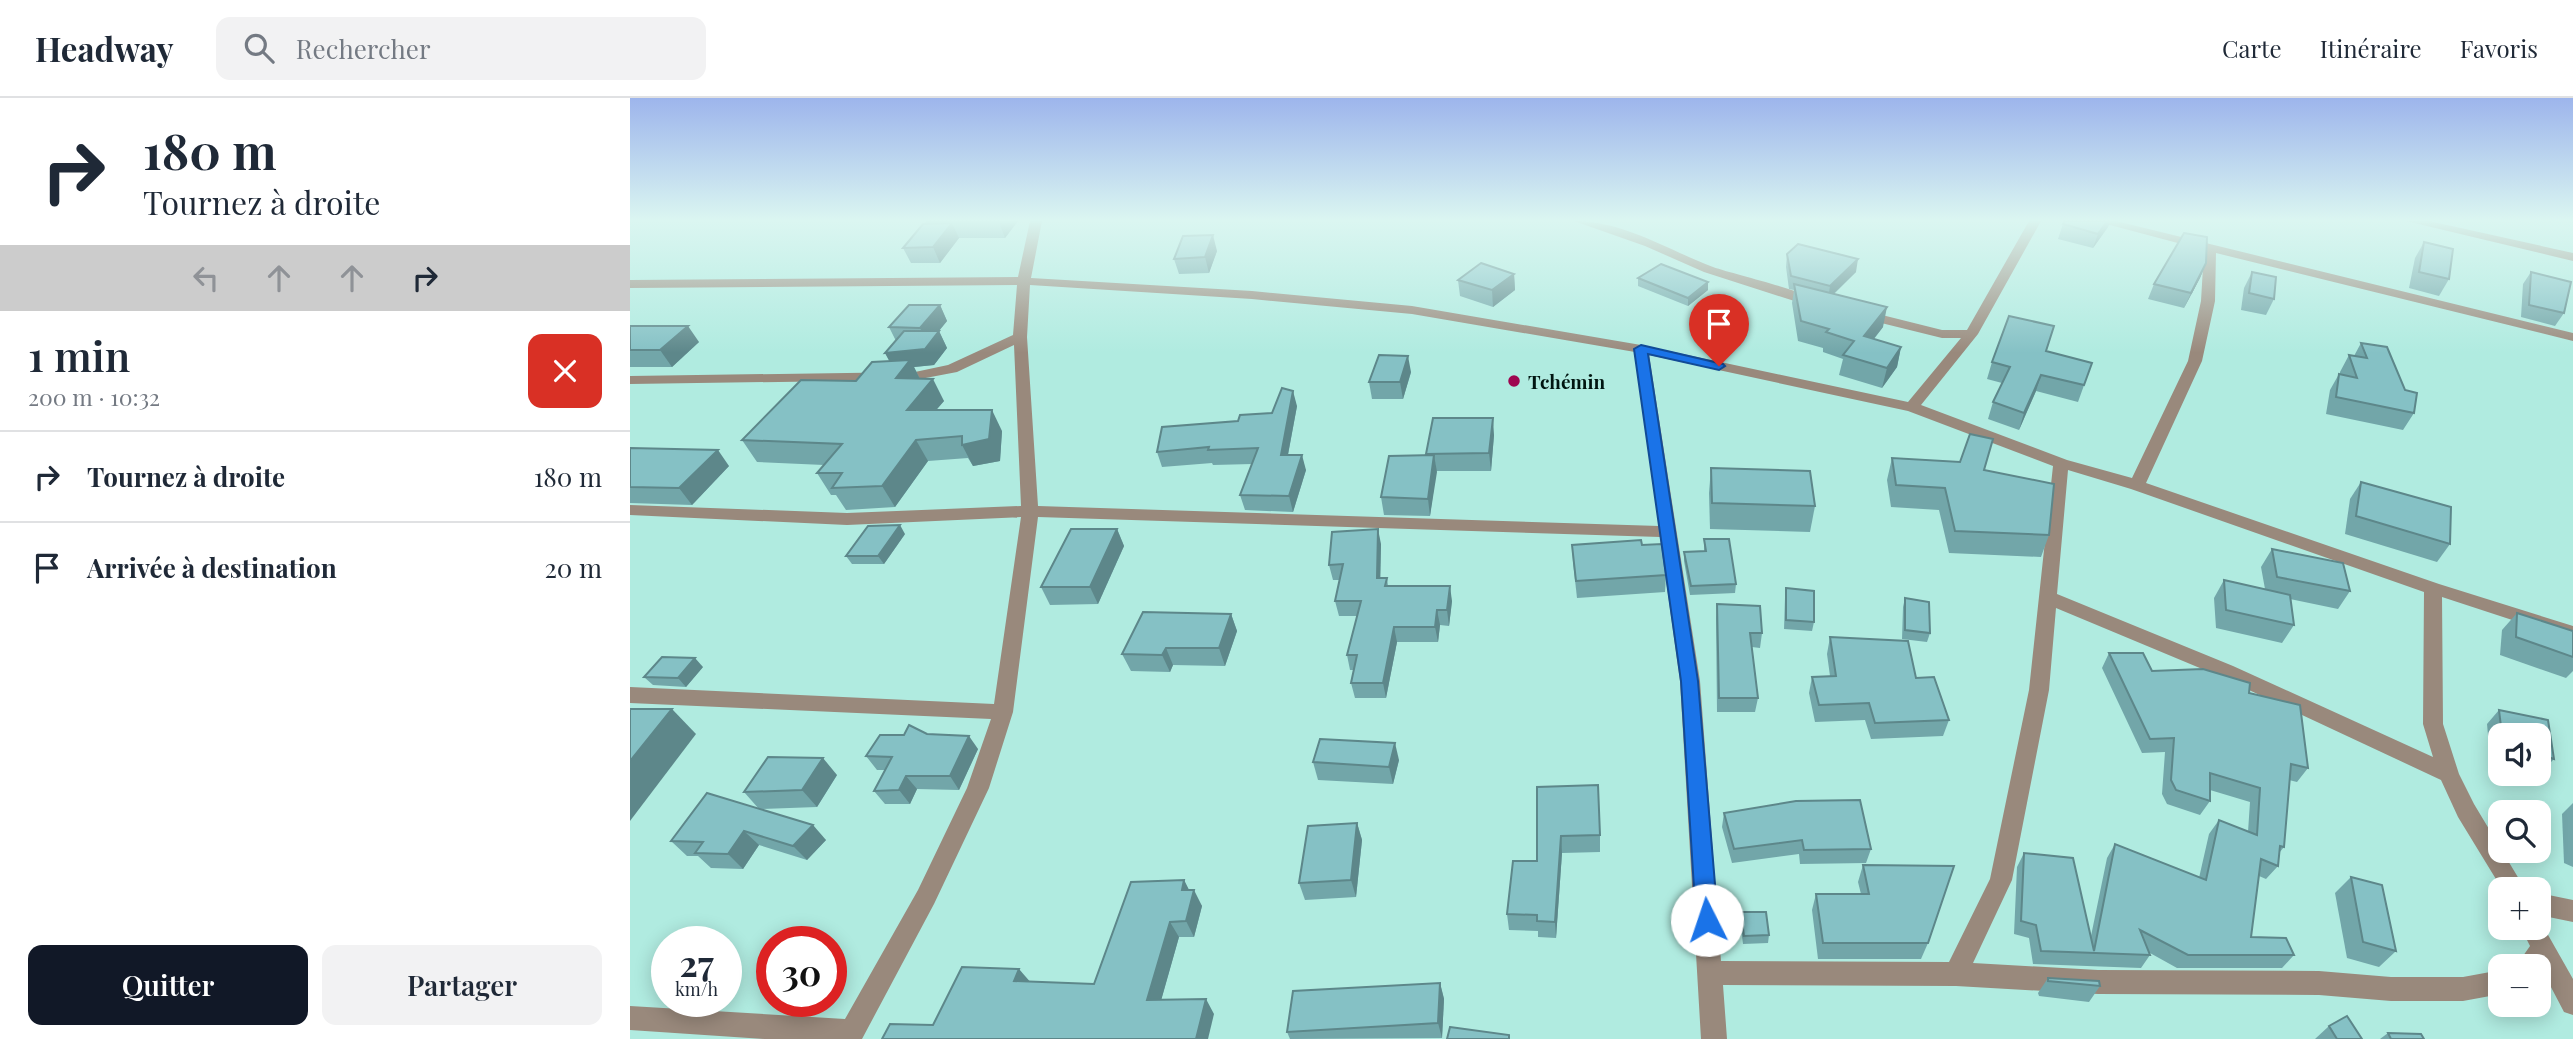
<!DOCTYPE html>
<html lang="fr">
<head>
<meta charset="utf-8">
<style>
	body { margin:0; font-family:"Playfair Display",serif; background:#f2f2f3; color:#1f2937; height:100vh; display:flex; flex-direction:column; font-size:26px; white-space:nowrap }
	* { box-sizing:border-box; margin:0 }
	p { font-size:23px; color:#747a83 }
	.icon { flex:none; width:38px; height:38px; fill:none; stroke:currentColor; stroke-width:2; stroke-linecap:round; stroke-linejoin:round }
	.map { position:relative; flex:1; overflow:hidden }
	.sheet { display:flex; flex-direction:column; background:#fff; width:630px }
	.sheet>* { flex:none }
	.banner { background:#fff; color:#1f2937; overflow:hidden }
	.buttons { position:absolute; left:1858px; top:625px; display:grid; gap:14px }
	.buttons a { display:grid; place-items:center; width:63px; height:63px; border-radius:14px; background:#fff; box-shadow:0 4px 18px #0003; font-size:35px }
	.speed { position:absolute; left:21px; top:828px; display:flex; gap:14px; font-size:35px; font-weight:700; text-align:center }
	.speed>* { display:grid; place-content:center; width:91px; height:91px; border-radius:50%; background:#fff; box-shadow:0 4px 18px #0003; line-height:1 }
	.speed small { font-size:18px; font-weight:400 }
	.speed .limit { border:10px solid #d22; background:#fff; color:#111 }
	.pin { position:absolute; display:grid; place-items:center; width:60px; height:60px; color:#fff; margin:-72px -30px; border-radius:50% 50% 50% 0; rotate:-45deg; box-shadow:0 0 7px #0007 }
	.pin .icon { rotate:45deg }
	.me { position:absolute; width:77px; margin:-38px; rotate:356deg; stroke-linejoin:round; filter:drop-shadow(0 0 5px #0008) }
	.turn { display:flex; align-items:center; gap:24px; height:147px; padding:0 28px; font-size:32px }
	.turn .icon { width:91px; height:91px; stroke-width:2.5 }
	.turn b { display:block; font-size:49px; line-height:60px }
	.lanes { display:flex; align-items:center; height:66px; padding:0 28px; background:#0003; justify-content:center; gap:35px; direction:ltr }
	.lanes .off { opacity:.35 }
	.round { display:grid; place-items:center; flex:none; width:74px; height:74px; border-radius:14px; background:#f2f2f3 }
	.headline { display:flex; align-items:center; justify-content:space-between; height:119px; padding:0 28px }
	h1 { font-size:42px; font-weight:600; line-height:52px }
	.action { display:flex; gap:14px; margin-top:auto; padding:14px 28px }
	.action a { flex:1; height:80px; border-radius:14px; background:#111827; color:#fff; font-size:28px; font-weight:600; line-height:80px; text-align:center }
	.action a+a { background:#f2f2f3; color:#1f2937 }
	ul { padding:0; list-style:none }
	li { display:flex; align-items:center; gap:21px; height:91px; padding:0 28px; border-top:2px solid #e0e1e3 }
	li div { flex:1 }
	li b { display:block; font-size:26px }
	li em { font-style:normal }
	header { display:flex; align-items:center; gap:42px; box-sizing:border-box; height:98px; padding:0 35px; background:#fff; border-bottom:2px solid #e0e1e3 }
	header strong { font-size:33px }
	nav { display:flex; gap:38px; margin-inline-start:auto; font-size:24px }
	.search { width:490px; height:63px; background:#f2f2f3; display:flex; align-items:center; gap:18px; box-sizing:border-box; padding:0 24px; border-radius:14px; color:#747a83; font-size:26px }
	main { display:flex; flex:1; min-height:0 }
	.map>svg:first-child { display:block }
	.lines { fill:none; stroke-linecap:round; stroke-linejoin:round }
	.minor { fill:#99897c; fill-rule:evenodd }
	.wall { fill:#72a6a9 }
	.shaded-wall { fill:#5d878a }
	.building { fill:#85c1c5; stroke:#5d878a; stroke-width:2 }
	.route { fill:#1a73e8; stroke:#114b97; stroke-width:2 }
	.poi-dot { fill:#9e0650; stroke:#b0ebe0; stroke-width:2.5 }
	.labels { text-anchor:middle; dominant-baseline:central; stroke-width:6; stroke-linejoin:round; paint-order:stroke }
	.poi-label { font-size:19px; font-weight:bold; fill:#001511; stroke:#b0ebe0; text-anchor:start }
</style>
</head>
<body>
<header>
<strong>Headway</strong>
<div class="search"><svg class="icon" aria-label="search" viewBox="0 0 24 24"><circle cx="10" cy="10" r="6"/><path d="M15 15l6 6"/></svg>Rechercher</div>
<nav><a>Carte</a><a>Itinéraire</a><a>Favoris</a></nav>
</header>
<main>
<section class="sheet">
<div class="banner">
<div class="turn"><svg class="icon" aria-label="right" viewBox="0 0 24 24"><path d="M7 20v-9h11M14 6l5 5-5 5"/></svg><div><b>180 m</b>Tournez à droite</div></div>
<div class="lanes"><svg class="icon off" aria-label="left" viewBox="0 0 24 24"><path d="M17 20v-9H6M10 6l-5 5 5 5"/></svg><svg class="icon off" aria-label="ahead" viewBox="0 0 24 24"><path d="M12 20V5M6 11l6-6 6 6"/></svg><svg class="icon off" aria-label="ahead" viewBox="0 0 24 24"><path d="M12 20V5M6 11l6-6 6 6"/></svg><svg class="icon" aria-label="right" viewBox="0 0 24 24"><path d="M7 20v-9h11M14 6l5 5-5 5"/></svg></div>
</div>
<div class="headline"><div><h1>1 min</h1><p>200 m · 10:32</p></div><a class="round" style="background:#d93025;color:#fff"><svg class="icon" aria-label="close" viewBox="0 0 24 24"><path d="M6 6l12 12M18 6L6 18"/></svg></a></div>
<ul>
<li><svg class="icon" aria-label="right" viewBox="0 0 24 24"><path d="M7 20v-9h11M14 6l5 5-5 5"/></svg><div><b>Tournez à droite</b></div><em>180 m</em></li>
<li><svg class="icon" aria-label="arrive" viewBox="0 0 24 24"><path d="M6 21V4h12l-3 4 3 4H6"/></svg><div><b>Arrivée à destination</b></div><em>20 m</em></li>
</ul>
<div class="action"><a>Quitter</a><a>Partager</a></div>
</section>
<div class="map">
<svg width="1943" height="941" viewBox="0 0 1943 941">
	<rect width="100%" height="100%" fill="#b0ebe0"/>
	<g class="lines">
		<g class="minor">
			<path d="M 400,123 L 412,123 L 401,180 L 622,193 L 782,208 L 1011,247 L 1278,304 L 1331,240 L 1312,240 L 1227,219 L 1227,213 L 1232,212 L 1312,232 L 1337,232 L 1399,123 L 1411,123 L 1348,236 L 1291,307 L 1437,362 L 1502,380 L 1558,263 L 1571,203 L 1574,152 L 1465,123 L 1486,123 L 1943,235 L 1943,243 L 1586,155 L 1585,203 L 1572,263 L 1516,385 L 1809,486 L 1943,528 L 1943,542 L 1812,499 L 1813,626 L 1829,676 L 1844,706 L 1895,791 L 1872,791 L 1828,719 L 1811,682 L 1589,578 L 1426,510 L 1419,592 L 1382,782 L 1343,865 L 1468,872 L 1689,873 L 1761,879 L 1833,879 L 1871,872 L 1871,896 L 1833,903 L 1761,903 L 1689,897 L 1468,896 L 1326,888 L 1093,887 L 1097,941 L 1071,941 L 1050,583 L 1030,439 L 408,419 L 383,614 L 359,690 L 304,806 L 232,941 L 134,941 L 0,932 L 0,908 L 215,921 L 288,792 L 337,690 L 361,621 L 0,605 L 0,589 L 364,606 L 391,419 L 217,427 L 0,417 L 0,407 L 217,415 L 391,408 L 384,247 L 327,274 L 285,282 L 0,286 L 0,278 L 285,274 L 318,267 L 383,237 L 387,187 L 0,190 L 0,182 L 388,179 ZM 400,187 L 622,201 L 782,216 L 1005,254 L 1029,428 L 408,408 L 397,239 ZM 1019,257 L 1278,313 L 1423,368 L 1399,592 L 1360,781 L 1319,864 L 1091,863 L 1070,583 ZM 1438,372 L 1501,391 L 1794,494 L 1793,626 L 1803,659 L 1603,568 L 1427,496 Z"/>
			<path d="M 944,123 C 994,123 1038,152 1083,169 C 1106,177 1177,193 1192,205 L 1185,209 L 1180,208 L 1074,174 L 1015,148 Z"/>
			<polygon points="1776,123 1799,123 1943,155 1943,163"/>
			<polygon points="1909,795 1943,802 1943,824 1909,817"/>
			<polygon points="1909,821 1943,881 1943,917 1934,914 1911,870 1909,873 1909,868 1886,868 1900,848 1891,830 1909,830"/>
		</g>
	</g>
	<g class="wall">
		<polygon points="388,123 375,140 329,140 310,165 281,165 273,150 293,126"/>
		<polygon points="1435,123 1480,123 1478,129 1463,150 1428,141 1433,126"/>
		<polygon points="1794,144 1819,181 1809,198 1779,190 1785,160"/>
		<polygon points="587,153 579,175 549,176 544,161"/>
		<polygon points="1157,156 1226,174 1204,196 1253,229 1244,241 1271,249 1267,269 1252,290 1209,277 1213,261 1193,254 1193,250 1168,243 1162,205 1164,192 1159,191 1156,169"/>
		<polygon points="1576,165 1570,180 1554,210 1518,201 1524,186"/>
		<polygon points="1622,174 1644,201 1636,217 1611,212 1614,190"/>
		<polygon points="1901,174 1934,215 1925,228 1891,219 1893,186"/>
		<polygon points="884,176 885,192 863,209 830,198 828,182"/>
		<polygon points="1008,180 1078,184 1078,192 1058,208 1008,188"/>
		<polygon points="310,207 317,223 309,233 317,250 304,267 284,269 290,281 314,303 306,312 372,333 370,363 343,368 338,360 298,363 265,409 216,412 206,397 201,397 187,375 194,367 127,364 112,342 226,283 260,263 255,255 266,243 259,229"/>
		<polygon points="0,228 69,244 42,269 0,269"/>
		<polygon points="1731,245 1784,315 1773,332 1696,316 1700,292 1709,276 1710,276 1710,274 1719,257 1724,258"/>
		<polygon points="1416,253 1462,265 1448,304 1406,293 1389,332 1358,321 1363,304 1372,285 1357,281 1362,264"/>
		<polygon points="781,274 773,301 742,301 739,284"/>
		<polygon points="667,308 658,357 676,372 663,414 615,412 610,397 622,366 583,367 582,365 532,369 527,354 608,323"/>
		<polygon points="864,337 861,373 806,373 800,418 754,417 751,399 797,357 796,356"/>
		<polygon points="0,350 99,368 62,407 0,405"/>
		<polygon points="1262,360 1354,372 1419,437 1411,459 1319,455 1309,412 1261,409 1257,382"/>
		<polygon points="1081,370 1185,408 1180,434 1080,431 1079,395"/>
		<polygon points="1731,384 1820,446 1807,464 1715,436 1720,401"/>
		<polygon points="487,431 494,448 468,506 420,507 411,489"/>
		<polygon points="275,436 254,466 222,466 216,458"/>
		<polygon points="1074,441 1106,486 1105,495 1060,497 1054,463 1054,454 1074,453"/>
		<polygon points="751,446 750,480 757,480 758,488 822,503 819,528 810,527 808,544 767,544 756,600 725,600 721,585 724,572 720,572 717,557 727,518 709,518 705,503 710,482 703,482 699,467"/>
		<polygon points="942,447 1036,477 1035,494 947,500 943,464"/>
		<polygon points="1642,451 1720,493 1708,511 1660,501 1664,527 1652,545 1586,530 1584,500 1594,482 1635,491 1631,469"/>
		<polygon points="1156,490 1184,524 1182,533 1154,531 1155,499"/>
		<polygon points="1275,500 1300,535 1297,544 1272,541 1273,509"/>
		<polygon points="1087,506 1132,535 1130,550 1122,549 1128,600 1125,614 1087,614 1086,520"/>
		<polygon points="1887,515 1943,533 1943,573 1936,580 1870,557 1872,532"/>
		<polygon points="601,516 607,533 595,568 543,567 540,574 501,573 492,556"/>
		<polygon points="1200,539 1286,580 1319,622 1313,638 1241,641 1235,622 1185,624 1179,595 1182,579 1200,578 1197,556"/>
		<polygon points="1479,555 1522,573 1619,595 1678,670 1667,684 1659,682 1654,749 1649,755 1648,768 1636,781 1629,778 1621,839 1664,857 1652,870 1547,870 1520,855 1520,857 1511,870 1403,866 1399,840 1384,836 1387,769 1394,755 1461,838 1477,760 1485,746 1569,780 1579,736 1589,722 1618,734 1620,704 1580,692 1580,703 1570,717 1537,706 1532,696 1535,654 1512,655 1472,570"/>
		<polygon points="73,569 56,589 23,587 14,579"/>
		<polygon points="1869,612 1918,622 1924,661 1910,675 1909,637 1871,637 1871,662 1860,659 1857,626"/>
		<polygon points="297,636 348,651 329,692 287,691 280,706 255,706 244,693 255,672 247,672 236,658 274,637"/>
		<polygon points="769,662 763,686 688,682 683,664"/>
		<polygon points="207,677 187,709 131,711 196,742 177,762 129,747 113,771 81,770 68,758 57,758 41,743 129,711 114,694"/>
		<polygon points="907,689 970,737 970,754 932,755 926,840 908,839 908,833 879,832 877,816 907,763"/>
		<polygon points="1943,705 1943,769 1934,765 1932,716"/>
		<polygon points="1094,715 1241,751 1236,765 1170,766 1169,756 1102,765 1092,729"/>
		<polygon points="727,725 732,742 726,799 675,802 669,785"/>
		<polygon points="1233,767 1298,845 1291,861 1188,861 1182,812 1186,796 1231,796 1228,784"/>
		<polygon points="1721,779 1766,853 1749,869 1717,860 1705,795"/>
		<polygon points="554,782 559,792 572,808 564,839 549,839 531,902 584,916 303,927 400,884 464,886"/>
		<polygon points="1111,814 1139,837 1138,845 1113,846 1110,822"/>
		<polygon points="1418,880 1470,888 1459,904 1409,898 1408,895"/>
		<polygon points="810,885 814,901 812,940 660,941 657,934"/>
		<polygon points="1699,928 1732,941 1685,941"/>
		<polygon points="1758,935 1794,941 1750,941"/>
	</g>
	<g class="shaded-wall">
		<polygon points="370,123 388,123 375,140 369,124"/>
		<polygon points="1477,123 1480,123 1478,129 1463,150 1468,136"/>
		<polygon points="322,125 329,140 310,165 303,149"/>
		<polygon points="583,137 587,153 579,175 575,159"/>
		<polygon points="1228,161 1226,174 1198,201 1200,188"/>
		<polygon points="1576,165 1570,180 1554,210 1561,195"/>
		<polygon points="884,176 885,192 863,209 862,192"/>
		<polygon points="1078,184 1078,192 1058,208 1058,200"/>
		<polygon points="310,207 317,223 298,246 290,230"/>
		<polygon points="1257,209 1253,229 1230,258 1234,238"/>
		<polygon points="58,228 69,244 42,269 30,252"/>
		<polygon points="309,233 317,250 304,267 284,269 291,283 266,280 264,272 255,255"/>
		<polygon points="1271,249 1267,269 1252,290 1257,270"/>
		<polygon points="778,258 781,274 773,301 770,284"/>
		<polygon points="1411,277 1406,293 1389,332 1394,315"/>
		<polygon points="303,281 314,303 288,333 277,312"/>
		<polygon points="663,293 667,308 655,372 651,357"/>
		<polygon points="362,312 372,333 370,363 343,368 332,347"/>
		<polygon points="863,320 864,337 861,373 859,355"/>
		<polygon points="286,342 298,363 265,409 252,388"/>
		<polygon points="88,352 99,368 62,407 49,390"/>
		<polygon points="672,357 676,372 663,414 659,398"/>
		<polygon points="804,357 807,374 800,418 798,401"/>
		<polygon points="270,427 275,436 254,466 248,458"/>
		<polygon points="487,431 494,448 468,506 460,489"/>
		<polygon points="748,431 751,446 750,495 747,480"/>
		<polygon points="820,488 822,503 819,528 817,512"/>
		<polygon points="807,512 810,527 808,544 805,529"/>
		<polygon points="601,516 607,533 595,568 589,550"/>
		<polygon points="764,529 767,544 756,600 753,585"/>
		<polygon points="536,550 543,567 540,574 532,557"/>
		<polygon points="65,560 73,569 56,589 48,580"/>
		<polygon points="42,611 66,636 0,723 0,663"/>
		<polygon points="339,638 348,651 329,692 320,678"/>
		<polygon points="765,645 769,662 763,686 759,669"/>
		<polygon points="193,660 207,677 187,709 172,692"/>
		<polygon points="276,678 287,691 280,706 269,692"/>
		<polygon points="727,725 732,742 726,799 721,782"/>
		<polygon points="183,727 196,742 177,762 163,748"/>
		<polygon points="114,733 129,747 113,771 98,756"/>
		<polygon points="931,738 932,755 926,840 925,824"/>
		<polygon points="554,782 562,798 564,792 572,808 564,839 556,823 552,792"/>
		<polygon points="540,824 549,839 527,917 517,902"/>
		<polygon points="389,871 402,886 384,883"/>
		<polygon points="810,885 814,901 812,940 808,925"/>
		<polygon points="576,901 584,916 578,941 566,941"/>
	</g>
	<g class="building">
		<polygon points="298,123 370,123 369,124 296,125"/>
		<polygon points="1435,123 1477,123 1468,136 1433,126"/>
		<polygon points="322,125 303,149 273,150 293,126"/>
		<polygon points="1554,135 1577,139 1576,165 1561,195 1524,186"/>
		<polygon points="583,137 575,159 544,161 553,138"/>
		<polygon points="1794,144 1823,151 1819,181 1789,174"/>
		<polygon points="1168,146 1228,161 1200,188 1161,178 1157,156"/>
		<polygon points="851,165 884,176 862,192 828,182"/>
		<polygon points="1031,166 1078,184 1058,200 1008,180"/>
		<polygon points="1622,174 1646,179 1644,201 1619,195"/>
		<polygon points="1901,174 1941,184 1934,215 1899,207"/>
		<polygon points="1164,186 1257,209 1234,238 1271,249 1257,270 1213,257 1224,243 1196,234 1199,231 1171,223"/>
		<polygon points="279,207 310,207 290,230 259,229"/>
		<polygon points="1379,218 1424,228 1416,253 1462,265 1454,287 1411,277 1394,315 1363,304 1380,269 1362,264"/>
		<polygon points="0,228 58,228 30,252 0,252"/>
		<polygon points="274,233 309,233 295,251 255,255"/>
		<polygon points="1731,245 1757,249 1775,292 1787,295 1784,315 1706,299 1709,276 1727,280 1719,257 1737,260"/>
		<polygon points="749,257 778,258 770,284 739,284"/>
		<polygon points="280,262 266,280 303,281 277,312 362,312 359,341 332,347 332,338 286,342 252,388 202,390 212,375 187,375 212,346 112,342 171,282 226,283 242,264"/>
		<polygon points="652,290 663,293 651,357 672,357 659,398 610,397 628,350 578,352 579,349 527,354 532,329 608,323 610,317 642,315"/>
		<polygon points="803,320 863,320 859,355 796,356"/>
		<polygon points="1340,336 1363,341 1354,372 1424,386 1419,437 1325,433 1315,390 1266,387 1262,360 1330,364"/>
		<polygon points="0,350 88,352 49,390 0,389"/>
		<polygon points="804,357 798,401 751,399 759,358"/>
		<polygon points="1081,370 1180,373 1185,408 1082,405"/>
		<polygon points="1731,384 1821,409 1820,446 1726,418"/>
		<polygon points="270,427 248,458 216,458 238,428"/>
		<polygon points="441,431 487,431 460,489 411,489"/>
		<polygon points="748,431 747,480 757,480 755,488 820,488 817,512 807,512 805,529 764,529 753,585 721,585 727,557 717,557 731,503 705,503 713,466 699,467 702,434"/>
		<polygon points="1074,441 1099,441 1106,486 1061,488 1054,454 1076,453"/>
		<polygon points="1011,442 1012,447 1032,446 1036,477 946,483 942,447"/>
		<polygon points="1642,451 1713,465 1720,493 1647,479"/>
		<polygon points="1594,482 1660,497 1664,527 1596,512"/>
		<polygon points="1156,490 1184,493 1184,524 1156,522"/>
		<polygon points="1275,500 1299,504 1300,535 1275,532"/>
		<polygon points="1087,506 1130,508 1132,535 1120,535 1128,600 1089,600"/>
		<polygon points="513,514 601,516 589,550 536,550 532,557 492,556"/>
		<polygon points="1887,515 1943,533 1943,559 1886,539"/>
		<polygon points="1200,539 1278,543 1286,580 1304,579 1319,622 1245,625 1239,605 1189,607 1182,579 1206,578"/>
		<polygon points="1479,555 1513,555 1522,573 1573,571 1620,585 1619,595 1670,607 1678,670 1661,666 1654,749 1650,748 1648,768 1631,761 1621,839 1656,840 1664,857 1558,857 1510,832 1520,857 1411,853 1406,827 1391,823 1394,755 1443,760 1464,853 1485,746 1576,782 1589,722 1627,737 1630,690 1580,675 1580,703 1546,692 1541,682 1544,640 1520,641"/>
		<polygon points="32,559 65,560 48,580 14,579"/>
		<polygon points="0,611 42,611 0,663"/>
		<polygon points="1869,612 1918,622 1924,661 1909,656 1909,637 1872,637"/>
		<polygon points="279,627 297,636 339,638 320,678 276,678 269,692 244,693 262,659 236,658 250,637 274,637"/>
		<polygon points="690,641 765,645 759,669 683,664"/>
		<polygon points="138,659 193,660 172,692 114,694"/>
		<polygon points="968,687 970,737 931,738 925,824 907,823 907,817 877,816 883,763 907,763 907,689"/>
		<polygon points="77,695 183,727 163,748 114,733 98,756 65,755 73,744 41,743"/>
		<polygon points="1230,702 1241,751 1174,752 1172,742 1104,751 1094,715 1166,703"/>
		<polygon points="727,725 721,782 669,785 678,728"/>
		<polygon points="1233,767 1324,768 1298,845 1193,845 1186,796 1239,796"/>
		<polygon points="1721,779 1752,787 1766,853 1733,844"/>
		<polygon points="554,782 552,792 564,792 556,823 540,824 517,902 576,901 566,941 252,941 260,926 303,927 332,869 389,871 384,883 464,886 501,784"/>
		<polygon points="1111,814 1136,814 1139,837 1114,838"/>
		<polygon points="1418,880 1469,883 1470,888 1418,883"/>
		<polygon points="810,885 808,925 657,934 663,893"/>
		<polygon points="1717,918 1732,941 1707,941 1699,928"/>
		<polygon points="820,929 879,937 879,941 817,941"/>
		<polygon points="1758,935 1791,936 1794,941 1761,941"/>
	</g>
	<linearGradient id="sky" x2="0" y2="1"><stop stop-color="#9db5ec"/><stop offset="0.48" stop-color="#dbf6f1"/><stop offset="1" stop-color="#dbf6f1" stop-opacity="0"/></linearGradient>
	<rect width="1943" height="255" fill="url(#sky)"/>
	<polygon class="route" points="1011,247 1093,266 1095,268 1089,272 1018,256 1068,583 1088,822 1084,829 1077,832 1069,829 1066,822 1051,583 1004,251"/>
	<circle class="poi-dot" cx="884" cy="283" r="7"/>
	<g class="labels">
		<g class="poi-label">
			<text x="898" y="283">Tchémin</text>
		</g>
	</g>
</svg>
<div class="buttons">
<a><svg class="icon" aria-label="sound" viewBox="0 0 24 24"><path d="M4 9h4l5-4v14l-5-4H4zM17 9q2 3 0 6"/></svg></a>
<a><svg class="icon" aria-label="search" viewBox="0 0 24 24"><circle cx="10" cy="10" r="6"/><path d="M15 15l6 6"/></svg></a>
<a>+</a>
<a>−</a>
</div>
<div class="speed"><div>27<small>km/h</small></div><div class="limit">30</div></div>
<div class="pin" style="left:1089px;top:268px;background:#d93025"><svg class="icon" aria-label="arrive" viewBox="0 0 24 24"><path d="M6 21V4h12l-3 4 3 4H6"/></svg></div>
<svg class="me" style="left:1077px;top:822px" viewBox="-20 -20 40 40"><circle r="19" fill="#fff"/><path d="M0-13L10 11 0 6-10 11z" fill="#1a73e8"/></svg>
</div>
</main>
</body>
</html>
